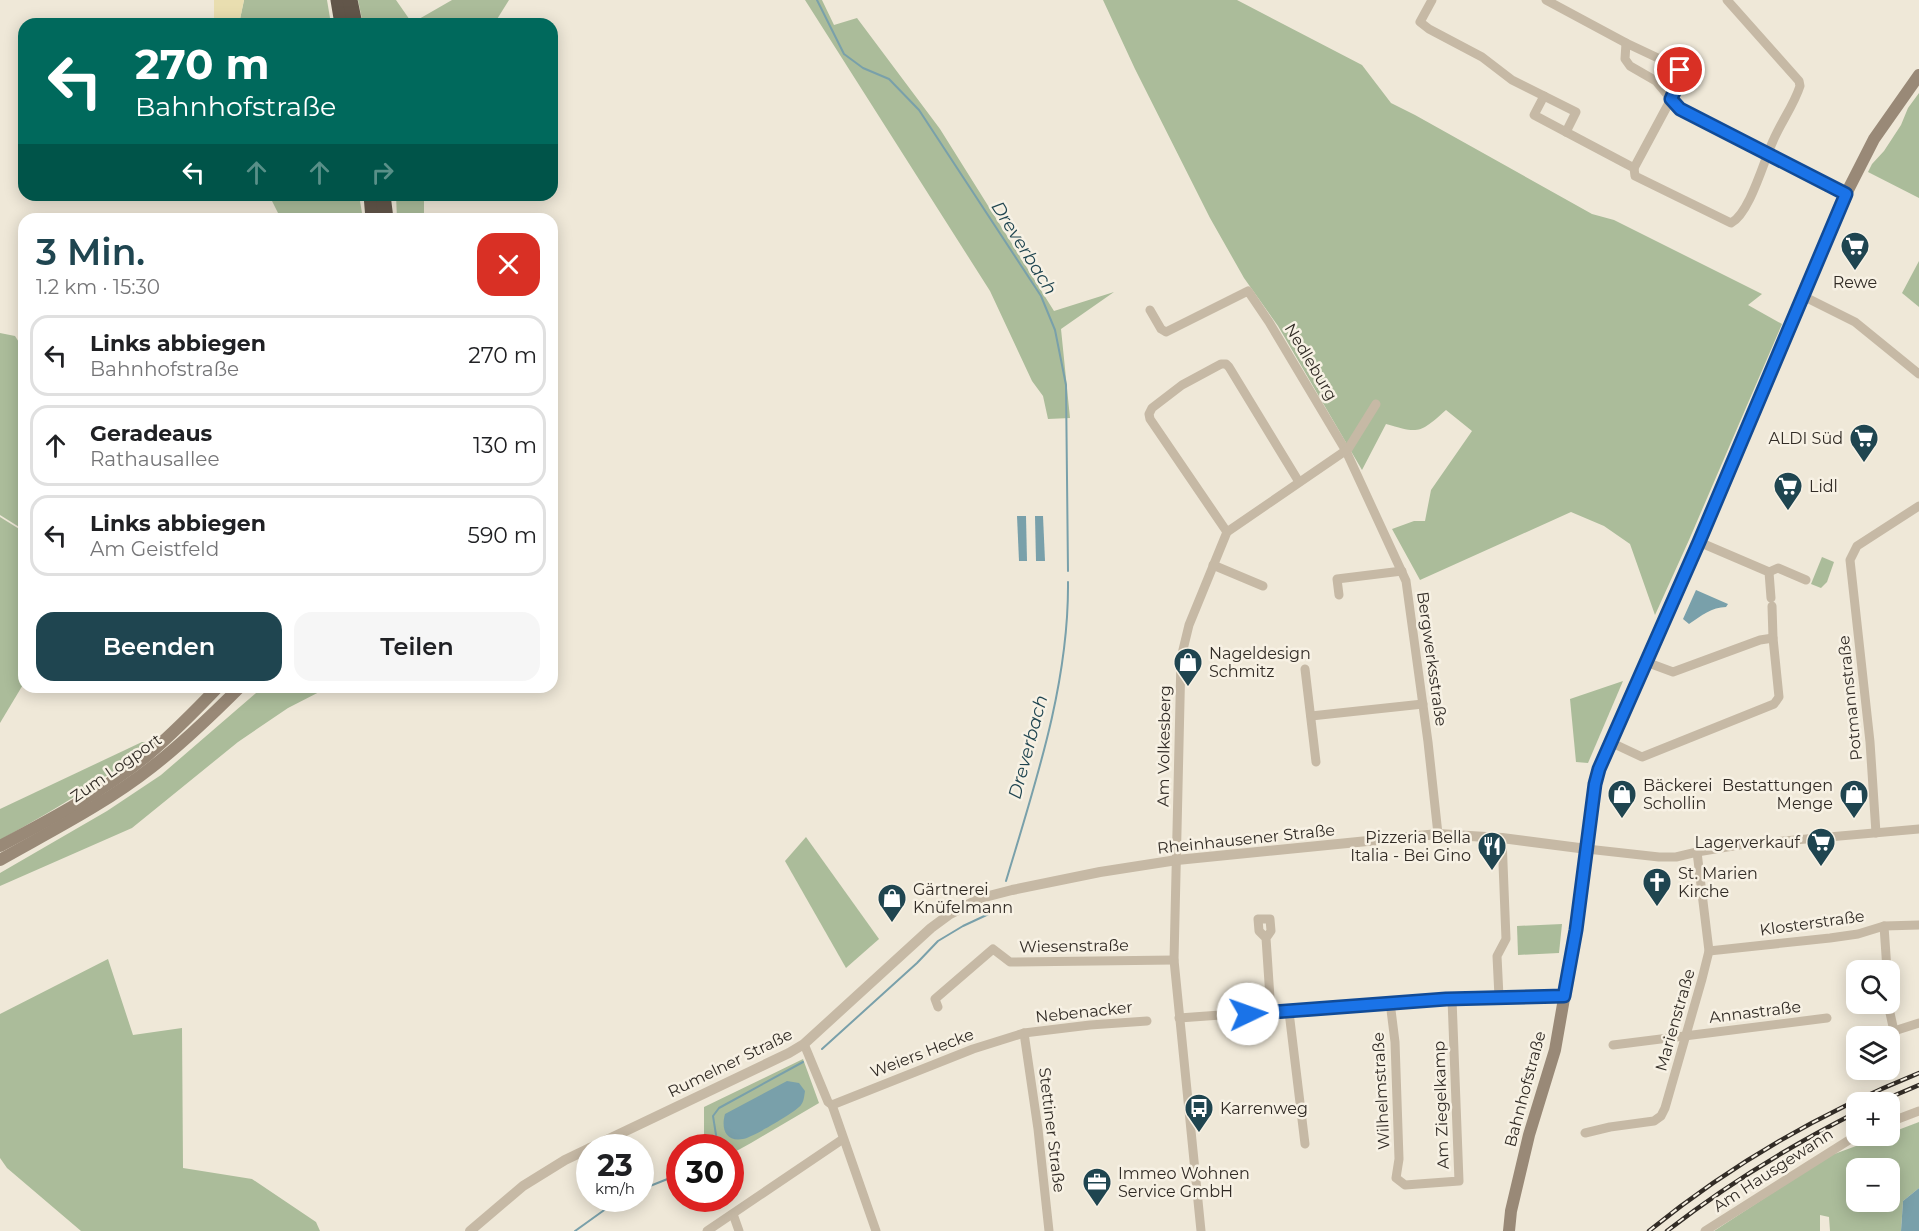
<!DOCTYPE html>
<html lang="de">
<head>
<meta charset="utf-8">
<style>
	body { margin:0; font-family:Montserrat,sans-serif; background:#f6f6f6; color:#202124; height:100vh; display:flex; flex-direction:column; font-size:22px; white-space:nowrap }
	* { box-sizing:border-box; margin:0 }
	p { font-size:20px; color:#757577 }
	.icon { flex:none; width:33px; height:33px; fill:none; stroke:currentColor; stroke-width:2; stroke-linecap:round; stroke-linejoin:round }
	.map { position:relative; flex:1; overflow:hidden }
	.sheet { position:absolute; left:18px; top:213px; width:540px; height:480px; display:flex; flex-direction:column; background:#fff; border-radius:18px; box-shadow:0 3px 15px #0003 }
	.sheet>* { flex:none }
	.guide { position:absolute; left:18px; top:18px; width:540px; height:183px; border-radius:18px; box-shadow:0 3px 15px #0003; background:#00695c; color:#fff; overflow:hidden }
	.buttons { position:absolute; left:1846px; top:960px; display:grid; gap:12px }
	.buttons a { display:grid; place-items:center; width:54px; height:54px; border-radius:12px; background:#fff; box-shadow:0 3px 15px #0003; font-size:30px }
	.speed { position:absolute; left:576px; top:1134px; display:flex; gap:12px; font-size:30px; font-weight:700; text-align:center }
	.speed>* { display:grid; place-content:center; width:78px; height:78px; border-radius:50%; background:#fff; box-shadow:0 3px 15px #0003; line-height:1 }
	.speed small { font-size:15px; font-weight:400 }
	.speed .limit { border:9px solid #d22; background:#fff; color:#111 }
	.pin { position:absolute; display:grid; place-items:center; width:51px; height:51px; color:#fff; margin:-26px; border:3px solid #fff; border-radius:50%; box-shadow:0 2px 6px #0007 }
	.me { position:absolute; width:66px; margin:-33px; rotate:87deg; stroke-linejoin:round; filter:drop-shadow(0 0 4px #0008) }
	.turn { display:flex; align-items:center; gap:21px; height:126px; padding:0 18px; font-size:27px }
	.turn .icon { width:78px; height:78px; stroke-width:2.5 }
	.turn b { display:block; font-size:42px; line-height:51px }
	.lanes { display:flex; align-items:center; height:57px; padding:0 18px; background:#0003; justify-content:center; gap:30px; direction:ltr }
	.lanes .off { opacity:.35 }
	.round { display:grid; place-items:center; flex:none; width:63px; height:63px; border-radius:18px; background:#f6f6f6 }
	.summary { display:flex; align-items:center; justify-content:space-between; height:102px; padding:0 18px }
	h1 { font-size:36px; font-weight:600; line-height:45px; color:#1f4550 }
	.button { display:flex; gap:12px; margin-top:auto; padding:12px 18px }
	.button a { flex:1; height:69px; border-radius:18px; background:#1f4550; color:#fff; font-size:24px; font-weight:600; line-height:69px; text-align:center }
	.button a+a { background:#f6f6f6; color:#202124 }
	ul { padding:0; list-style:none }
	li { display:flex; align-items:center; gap:18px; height:81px; margin:0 12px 9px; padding:0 6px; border:3px solid #e0e0e0; border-radius:18px }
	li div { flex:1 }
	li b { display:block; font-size:22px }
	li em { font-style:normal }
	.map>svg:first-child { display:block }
	.green { fill:#abbc9a; fill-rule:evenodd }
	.sand { fill:#e9deb0 }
	.water { fill:#79a0aa }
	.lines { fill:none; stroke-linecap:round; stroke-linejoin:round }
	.stream { stroke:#79a0aa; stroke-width:2 }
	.minor { stroke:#c6b9a5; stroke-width:9 }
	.tertiary { stroke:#c6b9a5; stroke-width:10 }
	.secondary { stroke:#998977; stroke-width:12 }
	.trunk { stroke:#62564a; stroke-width:15 }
	.rail-casing { stroke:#322c26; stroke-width:4.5 }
	.rail { stroke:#f7f1e4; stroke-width:2; stroke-dasharray:7; stroke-linecap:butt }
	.route-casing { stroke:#114b97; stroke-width:15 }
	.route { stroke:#1a73e8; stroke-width:10 }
	.labels { text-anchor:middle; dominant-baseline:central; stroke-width:5; stroke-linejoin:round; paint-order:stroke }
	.poi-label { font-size:16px; fill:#322c26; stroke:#f7f1e4; text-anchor:start }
	.street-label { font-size:16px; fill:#322c26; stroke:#f7f1e4 }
	.water-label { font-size:18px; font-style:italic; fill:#1f4550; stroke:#f7f1e4 }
</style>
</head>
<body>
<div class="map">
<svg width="1919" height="1231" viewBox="0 0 1919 1231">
	<rect width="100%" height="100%" fill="#efe8d8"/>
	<g class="green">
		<polygon points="244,0 327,0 331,24 239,24"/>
		<polygon points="358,0 396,0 412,23 452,0 509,0 494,24 363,24"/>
		<polygon points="805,0 822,0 834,25 857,18 940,129 1054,311 1114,292 1061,329 1070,418 1048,419 1043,396 1032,381 990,291"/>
		<path d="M 1103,0 L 1237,0 L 1362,65 L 1391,103 L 1415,115 L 1592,214 L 1614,220 L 1762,294 L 1748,305 L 1782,324 L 1689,540 L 1655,615 L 1630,544 L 1604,526 L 1571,512 L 1420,580 L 1392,529 L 1414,521 L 1425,521 L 1431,490 L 1472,431 L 1446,410 C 1420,433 1420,434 1386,424 L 1362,470 L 1278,326 L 1244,278 L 1210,218 L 1135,69 Z"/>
		<polygon points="1919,93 1919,198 1868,172 1872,164 1884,151 1901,125 1908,108"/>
		<polygon points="269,195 359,195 363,219 281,219"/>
		<polygon points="396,195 424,195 424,219 397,219"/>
		<polygon points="1919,261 1919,307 1902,293"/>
		<polygon points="0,333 15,336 24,350 24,530 0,515"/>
		<polygon points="0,517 24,532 24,683 0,723"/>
		<polygon points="1822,557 1834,562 1827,582 1821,588 1811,584"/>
		<polygon points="1623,681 1588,763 1576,762 1570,699"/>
		<polygon points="263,687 329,687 288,708 238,742 132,828 0,886 0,873 107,811 161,775"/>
		<path d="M 142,742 L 152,742 C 104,781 54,810 0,840 L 0,809 Z"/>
		<polygon points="806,837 879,939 846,968 785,861"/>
		<polygon points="1562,924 1559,953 1518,955 1517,926"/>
		<polygon points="108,959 133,1035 182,1028 183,1168 252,1179 316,1222 320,1231 81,1231 7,1168 0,1158 0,1014"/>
		<polygon points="803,1059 819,1103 751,1143 731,1154 730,1148 704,1148 704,1107"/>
		<path d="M 1919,1122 L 1919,1188 L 1903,1201 L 1901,1231 L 1830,1231 L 1829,1217 L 1820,1215 L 1820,1231 L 1714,1231 L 1829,1156 L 1883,1136 L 1890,1136 L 1890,1133 ZM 1857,1168 L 1890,1168 L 1890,1202 L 1857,1202 Z"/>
	</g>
	<polygon class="sand" points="214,0 244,0 239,24 214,24"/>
	<g class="water">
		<polygon points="1017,516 1026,516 1027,561 1019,561"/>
		<polygon points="1035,516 1043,516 1045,561 1036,561"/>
		<path d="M 1696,590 L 1728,604 L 1726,607 C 1712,607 1701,616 1689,624 L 1683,619 Z"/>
		<path d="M 787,1081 L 799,1083 L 805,1091 C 804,1097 804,1101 801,1105 C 796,1112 751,1138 743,1139 C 725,1142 721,1128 725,1114 Z"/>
		<polygon points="1919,1188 1919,1231 1901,1231 1903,1201"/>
	</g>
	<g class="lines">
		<g class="stream">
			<polyline points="817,0 844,54 863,68 889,79 919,110 1041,296 1055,330 1066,385 1068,571"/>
			<path d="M 1006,881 C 1035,784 1069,684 1068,582"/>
			<polyline points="822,1049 917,963 938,941 963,926 993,912 999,903"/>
			<polyline points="715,1148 717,1141 713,1116 719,1108 803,1062"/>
			<polyline points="640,1190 680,1174"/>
			<polyline points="575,1231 621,1198"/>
		</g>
		<g class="minor">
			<path d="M 1432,0 L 1420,22 L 1429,29 L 1482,57 L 1512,80 L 1576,112 L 1566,132 L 1634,168 L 1635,176 L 1731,223 C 1750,213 1764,160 1773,141 C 1781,122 1794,105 1800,86 L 1799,81 L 1727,0"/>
			<path d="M 1546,0 L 1626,43 L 1677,67 C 1686,76 1676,89 1671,99 L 1680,109 L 1846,194"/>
			<polyline points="1626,43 1625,59 1630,66 1656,81 1671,99 1634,168"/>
			<polyline points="1544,96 1534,115 1566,132"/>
			<polyline points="1803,296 1855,322 1919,374"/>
			<polyline points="1150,310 1161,329 1166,332 1248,291 1269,322 1346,451 1406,581 1428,742 1438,834"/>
			<polyline points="1227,532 1150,419 1149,414 1152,408 1182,385 1221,364 1226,364 1229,367 1299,482"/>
			<polyline points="1699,542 1769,572 1771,598"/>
			<polyline points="1213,565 1263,586"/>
			<polyline points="1769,572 1778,568 1806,580"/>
			<polyline points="1339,595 1337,579 1402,571"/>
			<polyline points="1772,606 1773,638"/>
			<polyline points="1305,669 1316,762"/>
			<polyline points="1311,716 1423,704"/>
			<polyline points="1610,742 1642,757 1774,704 1779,697 1773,638 1760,640 1673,672 1646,662"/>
			<polyline points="1876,833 1870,742 1850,560 1857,546 1919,506"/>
			<polyline points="1587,849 1659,857 1676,857 1697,852 1739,845 1919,829"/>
			<polyline points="1884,926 1887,970"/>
			<polyline points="1266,938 1259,931 1258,919 1270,919 1271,931 1266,938 1271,1013"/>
			<polyline points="1709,951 1830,938 1858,934 1884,926 1919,925"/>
			<polyline points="1499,997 1497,956 1506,939 1502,838"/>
			<polyline points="1390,1002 1395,1042 1399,1159 1396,1178 1405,1185 1459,1181 1452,999"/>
			<polyline points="1888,1004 1894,1031 1919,1023"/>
			<polyline points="938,1007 935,999 993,949 1010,962 1174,960"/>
			<polyline points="1289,1012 1305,1144"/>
			<polyline points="1179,1018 1446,999 1564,996"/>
			<polyline points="1024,1033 1038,1129 1049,1231"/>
			<polyline points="804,1044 828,1102 832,1105 876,1231"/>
			<polyline points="1613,1045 1827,1018"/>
			<polyline points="832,1105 973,1049 1024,1033 1090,1025 1147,1021"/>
			<polyline points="1890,1122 1919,1111"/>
			<polyline points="1585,1133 1610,1127 1654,1121 1661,1116 1665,1108 1702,979 1709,951 1697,852"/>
			<polyline points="733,1214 739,1231"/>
			<polyline points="707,1231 843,1139"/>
			<polyline points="1201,1231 1174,960 1181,658 1189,625 1227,532 1348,449 1376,404"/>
			<polyline points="1705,1231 1857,1135"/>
		</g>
		<g class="tertiary">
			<polyline points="590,1148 789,1053 804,1044 931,928 950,914 981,898 1012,890 1100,872 1177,860 1438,834 1502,838 1587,849"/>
			<polyline points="470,1231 523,1186 565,1160 590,1148"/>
		</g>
		<g class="secondary">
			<path d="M 0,846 C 51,819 104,791 149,754 C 173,733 196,710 218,687"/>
			<path d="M 0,860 C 51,831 105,804 152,767 C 183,743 212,715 240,687"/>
			<polyline points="1509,1231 1511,1211 1529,1135 1555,1050 1576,930 1595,784 1599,769 1699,542 1846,194 1874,139 1919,75"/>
		</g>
		<g class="trunk">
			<polyline points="338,0 342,24"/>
			<polyline points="350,0 355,24"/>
			<polyline points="371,195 373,219"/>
			<polyline points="383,195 386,219"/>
		</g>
		<g class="rail-casing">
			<g id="rail">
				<polyline points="1879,1102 1919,1085"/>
				<path d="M 1649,1231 C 1730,1165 1822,1112 1919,1073"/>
				<path d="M 1667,1231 C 1726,1185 1790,1146 1857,1112"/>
			</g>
		</g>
		<use href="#rail" class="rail"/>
	</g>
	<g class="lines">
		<g class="route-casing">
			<polyline id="route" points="1248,1014 1446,999 1564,996 1576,930 1595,784 1599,769 1699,542 1846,194 1680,109 1671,99 1681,76 1680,70"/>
		</g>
		<use href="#route" class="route"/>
	</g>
	<defs>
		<g id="supermarket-pin" transform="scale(1.5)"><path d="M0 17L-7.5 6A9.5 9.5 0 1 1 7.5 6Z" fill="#1f4550" stroke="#f7f1e4"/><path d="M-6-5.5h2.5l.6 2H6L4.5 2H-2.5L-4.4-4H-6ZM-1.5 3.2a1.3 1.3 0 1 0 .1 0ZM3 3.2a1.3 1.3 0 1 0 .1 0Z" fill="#fff"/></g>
		<g id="shop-pin" transform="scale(1.5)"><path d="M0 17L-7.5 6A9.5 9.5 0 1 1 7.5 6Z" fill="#1f4550" stroke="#f7f1e4"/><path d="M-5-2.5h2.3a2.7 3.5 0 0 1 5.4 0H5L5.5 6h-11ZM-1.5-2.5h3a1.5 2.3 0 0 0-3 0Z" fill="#fff"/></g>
		<g id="restaurant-pin" transform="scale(1.5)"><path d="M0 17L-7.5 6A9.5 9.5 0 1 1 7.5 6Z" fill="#1f4550" stroke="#f7f1e4"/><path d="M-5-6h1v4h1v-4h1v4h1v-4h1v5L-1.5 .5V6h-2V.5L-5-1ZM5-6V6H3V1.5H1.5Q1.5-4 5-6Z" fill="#fff"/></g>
		<g id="church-pin" transform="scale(1.5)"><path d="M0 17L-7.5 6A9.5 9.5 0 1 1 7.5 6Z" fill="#1f4550" stroke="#f7f1e4"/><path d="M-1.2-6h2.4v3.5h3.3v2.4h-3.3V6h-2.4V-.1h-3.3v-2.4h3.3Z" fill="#fff"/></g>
		<g id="bus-pin" transform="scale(1.5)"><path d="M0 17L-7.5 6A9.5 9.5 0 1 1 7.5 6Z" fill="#1f4550" stroke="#f7f1e4"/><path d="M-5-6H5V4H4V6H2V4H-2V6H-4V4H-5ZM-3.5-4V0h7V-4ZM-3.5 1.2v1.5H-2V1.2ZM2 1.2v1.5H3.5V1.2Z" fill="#fff"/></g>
		<g id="office-pin" transform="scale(1.5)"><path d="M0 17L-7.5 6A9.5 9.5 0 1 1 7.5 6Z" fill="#1f4550" stroke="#f7f1e4"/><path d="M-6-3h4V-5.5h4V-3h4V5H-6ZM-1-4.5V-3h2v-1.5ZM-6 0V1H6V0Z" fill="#fff"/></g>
	</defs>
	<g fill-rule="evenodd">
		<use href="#supermarket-pin" x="1855" y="246"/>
		<use href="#supermarket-pin" x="1864" y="438"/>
		<use href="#supermarket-pin" x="1788" y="486"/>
		<use href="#shop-pin" x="1188" y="662"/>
		<use href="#shop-pin" x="1622" y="794"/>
		<use href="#shop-pin" x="1854" y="794"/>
		<use href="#supermarket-pin" x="1821" y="842"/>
		<use href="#restaurant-pin" x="1492" y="846"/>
		<use href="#church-pin" x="1657" y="882"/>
		<use href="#shop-pin" x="892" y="898"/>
		<use href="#bus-pin" x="1199" y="1108"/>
		<use href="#office-pin" x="1097" y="1182"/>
	</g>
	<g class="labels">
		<g class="poi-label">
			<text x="1855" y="282" text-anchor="middle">Rewe</text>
			<text x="1843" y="438" text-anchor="end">ALDI Süd</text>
			<text x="1809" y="486">Lidl</text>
			<text x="1209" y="653">Nageldesign<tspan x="1209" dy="18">Schmitz</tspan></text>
			<text x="1643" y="785">Bäckerei<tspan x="1643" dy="18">Schollin</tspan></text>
			<text x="1833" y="785" text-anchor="end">Bestattungen<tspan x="1833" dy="18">Menge</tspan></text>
			<text x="1471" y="837" text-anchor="end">Pizzeria Bella<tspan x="1471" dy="18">Italia - Bei Gino</tspan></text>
			<text x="1800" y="842" text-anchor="end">Lagerverkauf</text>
			<text x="1678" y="873">St. Marien<tspan x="1678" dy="18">Kirche</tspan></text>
			<text x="913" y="889">Gärtnerei<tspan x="913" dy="18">Knüfelmann</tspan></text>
			<text x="1220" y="1108">Karrenweg</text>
			<text x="1118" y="1173">Immeo Wohnen<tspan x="1118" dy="18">Service GmbH</tspan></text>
		</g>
		<g class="street-label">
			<text transform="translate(1311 362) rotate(59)">Nedleburg</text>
			<text transform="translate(1432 659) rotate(82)">Bergwerksstraße</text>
			<text transform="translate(1850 698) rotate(-96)">Potmannstraße</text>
			<text transform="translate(1164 746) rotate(-89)">Am Volkesberg</text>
			<text transform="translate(116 768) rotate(-35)">Zum Logport</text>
			<text transform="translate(1246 839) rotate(-6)">Rheinhausener Straße</text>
			<text transform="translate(1812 923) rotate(-8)">Klosterstraße</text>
			<text transform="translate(1074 946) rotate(-1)">Wiesenstraße</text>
			<text transform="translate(1084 1012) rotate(-6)">Nebenacker</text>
			<text transform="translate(1755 1012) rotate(-7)">Annastraße</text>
			<text transform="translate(1675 1020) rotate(-74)">Marienstraße</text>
			<text transform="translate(922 1053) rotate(-21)">Weiers Hecke</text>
			<text transform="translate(730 1063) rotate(-26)">Rumelner Straße</text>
			<text transform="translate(1525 1089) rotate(-75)">Bahnhofstraße</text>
			<text transform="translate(1381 1091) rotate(-93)">Wilhelmstraße</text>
			<text transform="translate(1441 1105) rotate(-92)">Am Ziegelkamp</text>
			<text transform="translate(1052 1130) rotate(83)">Stettiner Straße</text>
			<text transform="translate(1773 1170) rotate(-33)">Am Hausgewann</text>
		</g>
		<g class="water-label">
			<text transform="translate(1024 248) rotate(58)">Dreverbach</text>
			<text transform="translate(1028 747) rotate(-75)">Dreverbach</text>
		</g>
	</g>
</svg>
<div class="buttons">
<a><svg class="icon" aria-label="search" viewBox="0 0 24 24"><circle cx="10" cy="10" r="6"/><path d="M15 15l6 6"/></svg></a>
<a><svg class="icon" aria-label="layers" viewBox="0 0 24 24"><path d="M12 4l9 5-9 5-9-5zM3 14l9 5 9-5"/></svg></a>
<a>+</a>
<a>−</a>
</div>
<div class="speed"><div>23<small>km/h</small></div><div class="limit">30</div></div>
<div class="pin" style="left:1680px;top:70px;background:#d93025"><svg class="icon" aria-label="arrive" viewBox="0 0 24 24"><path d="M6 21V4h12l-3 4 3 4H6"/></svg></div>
<svg class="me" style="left:1248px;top:1014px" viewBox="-20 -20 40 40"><circle r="19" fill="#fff"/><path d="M0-13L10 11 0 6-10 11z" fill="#1a73e8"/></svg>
<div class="guide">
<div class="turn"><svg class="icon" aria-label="left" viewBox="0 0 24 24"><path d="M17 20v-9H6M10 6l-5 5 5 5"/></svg><div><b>270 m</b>Bahnhofstraße</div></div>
<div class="lanes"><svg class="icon" aria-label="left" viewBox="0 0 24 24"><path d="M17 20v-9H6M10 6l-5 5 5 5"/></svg><svg class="icon off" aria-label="ahead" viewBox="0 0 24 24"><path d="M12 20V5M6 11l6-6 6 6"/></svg><svg class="icon off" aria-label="ahead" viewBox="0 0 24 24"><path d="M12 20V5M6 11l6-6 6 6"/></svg><svg class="icon off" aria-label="right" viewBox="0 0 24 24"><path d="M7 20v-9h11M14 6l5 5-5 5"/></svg></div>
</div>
<section class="sheet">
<div class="summary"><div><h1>3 Min.</h1><p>1.2 km · 15:30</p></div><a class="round" style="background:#d93025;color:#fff"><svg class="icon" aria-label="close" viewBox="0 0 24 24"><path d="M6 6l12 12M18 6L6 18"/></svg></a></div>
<ul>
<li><svg class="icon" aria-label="left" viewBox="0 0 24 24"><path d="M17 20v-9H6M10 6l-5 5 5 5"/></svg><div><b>Links abbiegen</b><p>Bahnhofstraße</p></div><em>270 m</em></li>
<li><svg class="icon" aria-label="ahead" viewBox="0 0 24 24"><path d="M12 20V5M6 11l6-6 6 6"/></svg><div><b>Geradeaus</b><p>Rathausallee</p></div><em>130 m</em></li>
<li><svg class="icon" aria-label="left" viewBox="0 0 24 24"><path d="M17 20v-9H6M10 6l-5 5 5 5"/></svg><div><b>Links abbiegen</b><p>Am Geistfeld</p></div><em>590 m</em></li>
</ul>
<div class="button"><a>Beenden</a><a>Teilen</a></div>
</section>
</div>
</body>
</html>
